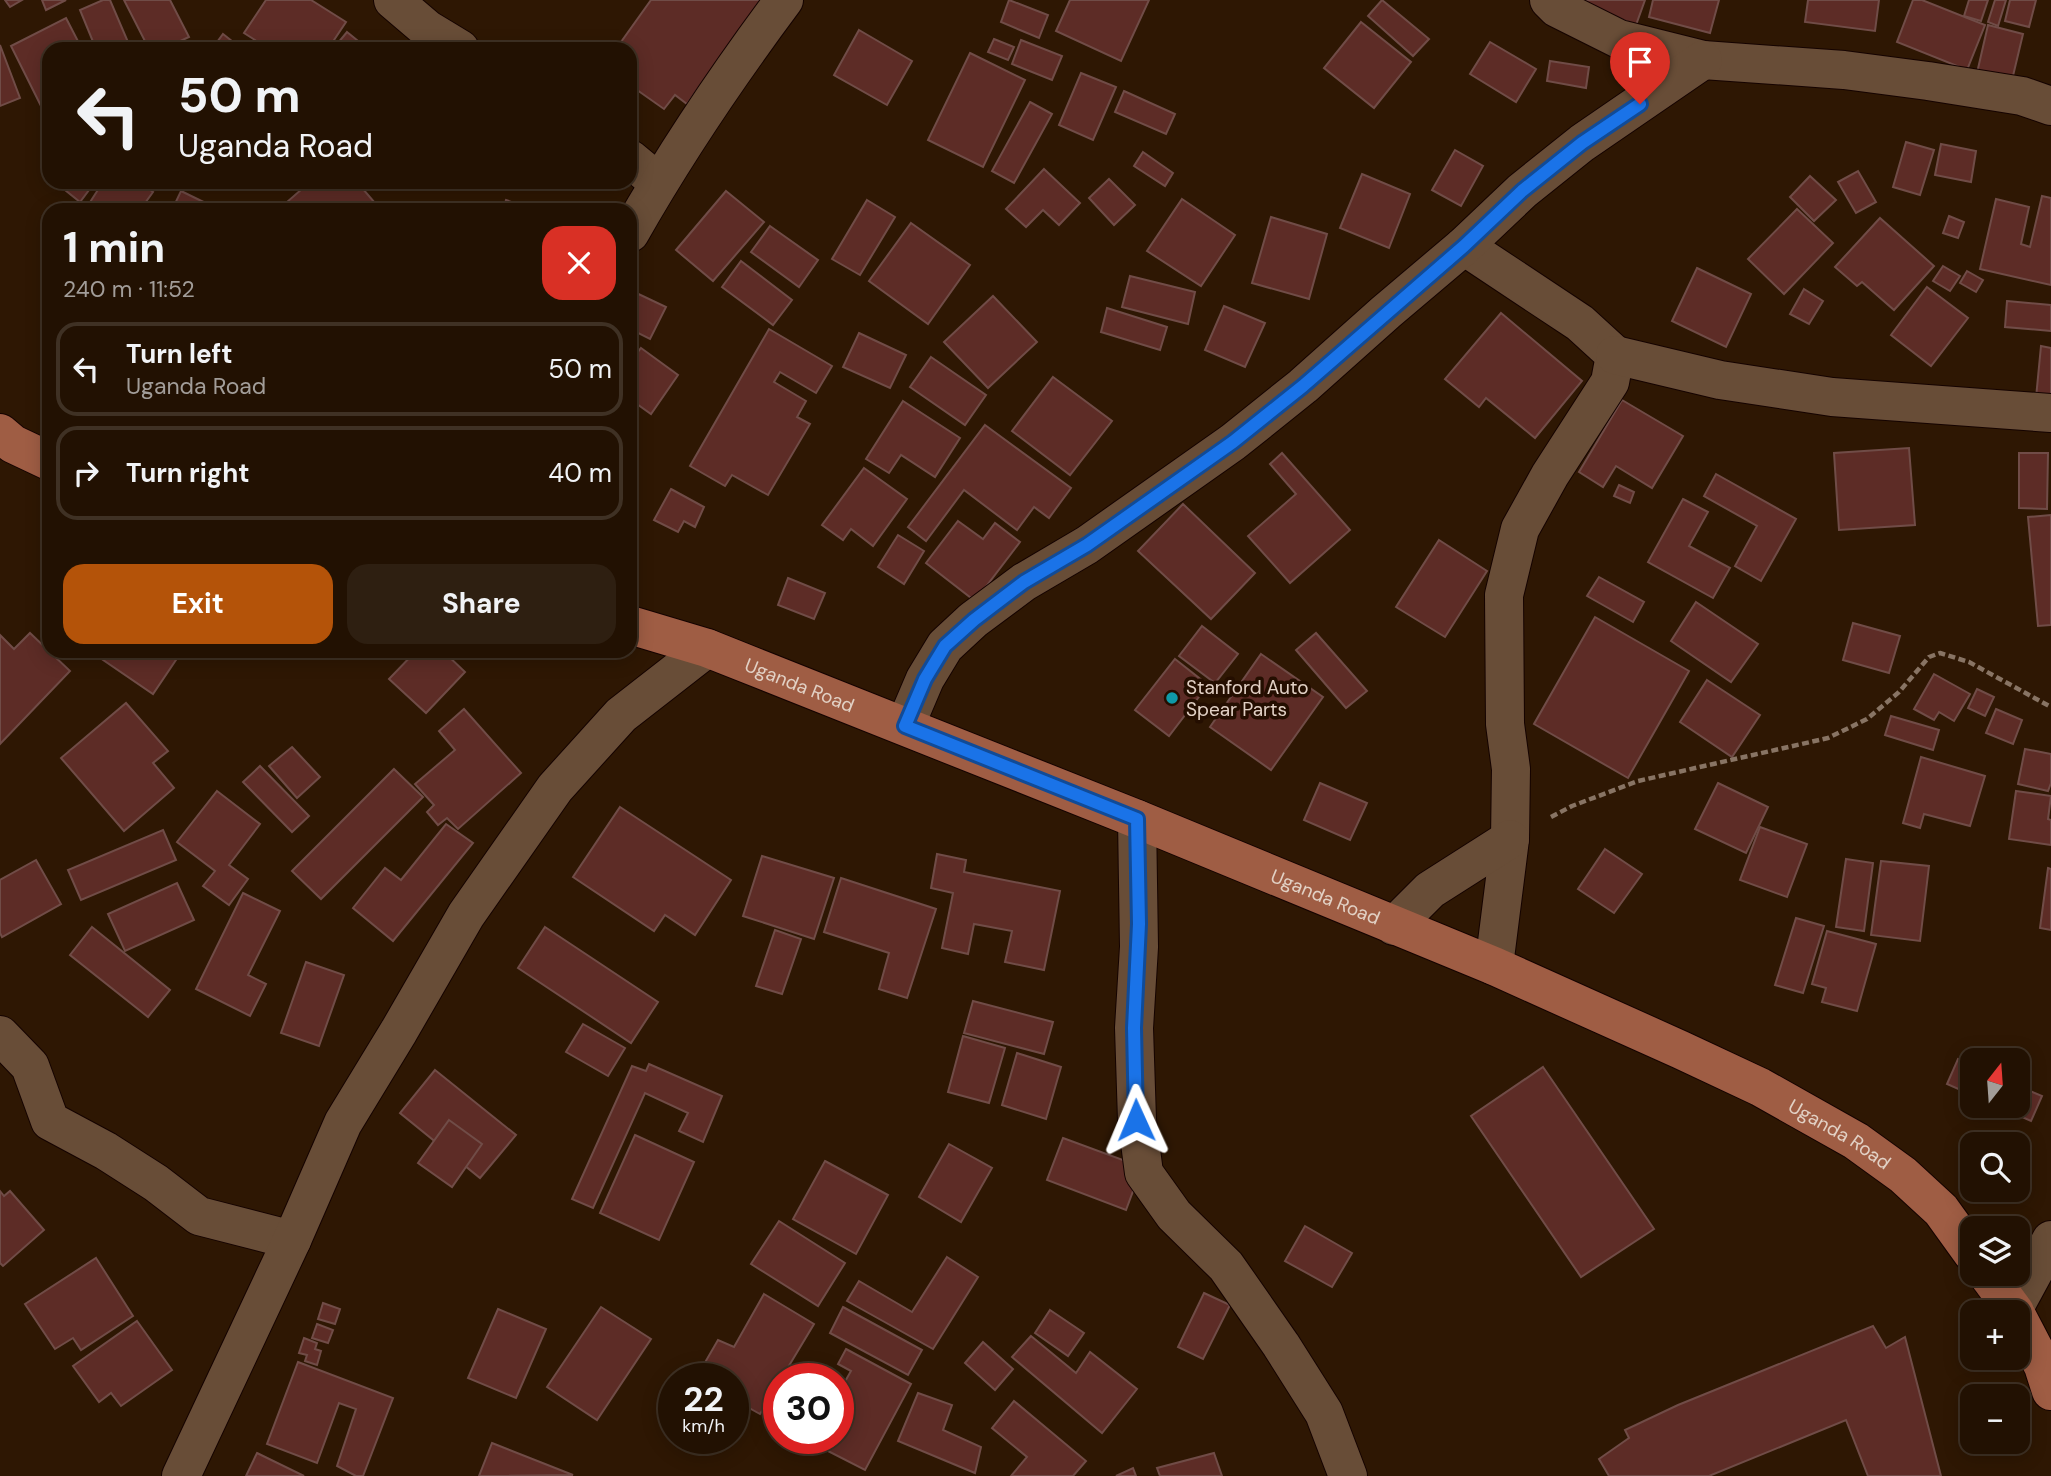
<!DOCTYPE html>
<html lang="en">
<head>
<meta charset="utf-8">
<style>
	body { margin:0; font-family:"DM Sans",sans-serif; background:#2e1f11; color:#f1f3f6; height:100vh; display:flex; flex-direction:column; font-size:26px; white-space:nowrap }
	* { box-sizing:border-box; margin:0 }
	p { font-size:23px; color:#a29d99 }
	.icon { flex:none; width:38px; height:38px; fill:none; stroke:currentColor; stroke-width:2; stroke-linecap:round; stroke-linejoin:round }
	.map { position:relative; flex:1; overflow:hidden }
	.sheet { position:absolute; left:42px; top:203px; width:595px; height:455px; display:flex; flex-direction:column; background:#221102; border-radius:21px; box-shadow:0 4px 18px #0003,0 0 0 2px #3f3124 }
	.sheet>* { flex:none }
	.top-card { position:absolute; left:42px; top:42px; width:595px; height:147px; border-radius:21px; box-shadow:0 4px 18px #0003,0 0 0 2px #3f3124; background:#221102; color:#f1f3f6; overflow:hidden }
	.needle { width:46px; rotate:17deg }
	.controls { position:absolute; left:1960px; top:1048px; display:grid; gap:14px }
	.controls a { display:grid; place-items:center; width:70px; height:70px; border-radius:14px; background:#221102; box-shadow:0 4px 18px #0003,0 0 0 2px #3f3124; font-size:35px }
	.speed { position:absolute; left:658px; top:1363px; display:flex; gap:14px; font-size:35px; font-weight:700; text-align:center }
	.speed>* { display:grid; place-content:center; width:91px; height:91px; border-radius:50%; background:#221102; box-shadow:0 4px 18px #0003,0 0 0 2px #3f3124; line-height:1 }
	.speed small { font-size:18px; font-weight:400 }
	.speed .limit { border:10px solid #d22; background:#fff; color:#111 }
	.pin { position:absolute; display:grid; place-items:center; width:60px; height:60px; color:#fff; margin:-72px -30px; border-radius:50% 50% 50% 0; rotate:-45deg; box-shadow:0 0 7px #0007 }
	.pin .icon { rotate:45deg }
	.me { position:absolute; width:77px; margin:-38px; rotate:359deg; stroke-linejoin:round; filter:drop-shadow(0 0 5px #0008) }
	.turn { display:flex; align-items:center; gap:24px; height:147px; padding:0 21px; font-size:32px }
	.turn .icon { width:91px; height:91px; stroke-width:2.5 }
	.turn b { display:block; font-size:49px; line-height:60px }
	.round { display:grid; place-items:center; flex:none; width:74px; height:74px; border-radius:21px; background:#2e1f11 }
	.summary { display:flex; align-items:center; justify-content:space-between; height:119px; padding:0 21px }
	h1 { font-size:42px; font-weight:700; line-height:52px }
	.button { display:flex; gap:14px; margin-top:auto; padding:14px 21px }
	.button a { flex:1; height:80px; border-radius:21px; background:#b45309; color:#fff; font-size:28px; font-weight:700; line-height:80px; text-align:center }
	.button a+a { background:#2e1f11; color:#f1f3f6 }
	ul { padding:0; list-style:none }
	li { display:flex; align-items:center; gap:21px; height:94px; margin:0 14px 10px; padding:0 7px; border:4px solid #3f3124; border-radius:21px }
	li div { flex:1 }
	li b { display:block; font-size:26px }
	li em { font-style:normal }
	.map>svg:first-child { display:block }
	.building { fill:#5d2c26; stroke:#704c47; stroke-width:2 }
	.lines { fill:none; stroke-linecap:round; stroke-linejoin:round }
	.minor-casing { stroke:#150300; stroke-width:40 }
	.tertiary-casing { stroke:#150300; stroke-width:40 }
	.primary-casing { stroke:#150300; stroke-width:40 }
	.path { stroke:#887464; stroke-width:4.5; stroke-dasharray:7 3.5; stroke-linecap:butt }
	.minor { stroke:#684d37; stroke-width:38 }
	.tertiary { stroke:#684d37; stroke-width:38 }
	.primary { stroke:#9f5d44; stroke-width:38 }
	.route-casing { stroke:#114b97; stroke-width:18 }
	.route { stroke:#1a73e8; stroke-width:12 }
	.culture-dot { fill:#0f9aa8; stroke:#240e00; stroke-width:2.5 }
	.labels { text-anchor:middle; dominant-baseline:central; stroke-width:7; stroke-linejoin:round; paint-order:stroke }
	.street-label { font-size:19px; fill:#e2d1c5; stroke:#240e00 }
	.poi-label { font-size:19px; fill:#e2d1c5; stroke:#240e00; text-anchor:start }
</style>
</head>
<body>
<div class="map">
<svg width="2051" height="1476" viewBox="0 0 2051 1476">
	<rect width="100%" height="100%" fill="#2e1703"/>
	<g class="building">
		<polygon points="5,0 22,0 10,7"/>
		<polygon points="42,0 66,0 46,10"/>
		<polygon points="103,0 110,0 131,49 96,49 80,10"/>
		<polygon points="124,0 170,0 189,37 163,49 149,49"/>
		<polygon points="266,0 311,0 346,22 328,49 269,49 244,33"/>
		<polygon points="651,0 761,0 687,104 675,95 664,109 630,85 630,49 616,49"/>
		<polygon points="1009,0 1048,15 1039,38 1001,22"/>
		<polygon points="1070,0 1149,0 1121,61 1056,31"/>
		<polygon points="1382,0 1429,39 1413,56 1368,16"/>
		<polygon points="1587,0 1645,0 1636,25 1584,5"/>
		<polygon points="1653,0 1719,0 1710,33 1649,17"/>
		<polygon points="1808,0 1879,0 1875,31 1805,22"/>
		<polygon points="1913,0 1922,0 1985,25 1967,70 1897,42"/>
		<polygon points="1969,0 1988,0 1981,21 1964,16"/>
		<polygon points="1995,0 2006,0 1998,26 1988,22"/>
		<polygon points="2010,0 2036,0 2029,27 2005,21"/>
		<polygon points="66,18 82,49 49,49 49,122 11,46"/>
		<polygon points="1361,22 1411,62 1374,108 1324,68"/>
		<polygon points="1988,25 2023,34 2012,80 1977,73"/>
		<polygon points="859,30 912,61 887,105 834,75"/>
		<polygon points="347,32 368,49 333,49"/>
		<polygon points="223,34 242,49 212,49"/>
		<polygon points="994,39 1014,47 1008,60 988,52"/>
		<polygon points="1021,40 1062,56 1052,80 1012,64"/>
		<polygon points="1490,42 1536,69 1516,102 1470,74"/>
		<polygon points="0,45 20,98 0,106"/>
		<polygon points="970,53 1025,80 983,167 928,140"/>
		<polygon points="1550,61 1589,67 1586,88 1547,81"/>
		<polygon points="1081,73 1116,87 1093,140 1059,125"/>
		<polygon points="1124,91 1175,114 1166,134 1115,112"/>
		<polygon points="1030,102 1052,114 1014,183 992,171"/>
		<polygon points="1906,142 1934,150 1920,195 1893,187"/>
		<polygon points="1941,144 1976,151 1971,182 1935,175"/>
		<polygon points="1455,150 1483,166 1461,206 1432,190"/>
		<polygon points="1143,152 1173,173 1165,186 1134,166"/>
		<polygon points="1044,169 1080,203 1059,225 1043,210 1026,227 1006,209"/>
		<polygon points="1858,171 1876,202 1856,213 1838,182"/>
		<polygon points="1362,174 1410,194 1389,248 1340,228"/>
		<polygon points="1810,176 1836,200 1814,221 1790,197"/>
		<polygon points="1109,179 1135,205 1114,225 1089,198"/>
		<polygon points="55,182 95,182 80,202"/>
		<polygon points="103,182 139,182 153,192 140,210 85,210"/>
		<polygon points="310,182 357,182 381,210 294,210 287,202"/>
		<polygon points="181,191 220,210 172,210"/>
		<polygon points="726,191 764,222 713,281 676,250"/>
		<polygon points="2042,196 2051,198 2051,285 1980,269 1996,199 2029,207 2021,244 2030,247"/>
		<polygon points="1182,199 1235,235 1201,286 1147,251"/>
		<polygon points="506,200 534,210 503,210"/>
		<polygon points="867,200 895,217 860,275 832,259"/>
		<polygon points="1797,209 1833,243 1784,294 1748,259"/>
		<polygon points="1949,216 1964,222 1958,238 1943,233"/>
		<polygon points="1271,217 1327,234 1309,299 1252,283"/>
		<polygon points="1880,218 1934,266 1894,310 1862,282 1857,286 1835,267"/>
		<polygon points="911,223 970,265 928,324 869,281"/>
		<polygon points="770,226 818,260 799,287 751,252"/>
		<polygon points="741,261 792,300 773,325 722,287"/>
		<polygon points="1943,266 1960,276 1950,291 1933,281"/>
		<polygon points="1697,268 1751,294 1726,347 1672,321"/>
		<polygon points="1967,271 1983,280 1976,292 1960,283"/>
		<polygon points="1130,276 1195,292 1188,324 1122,307"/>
		<polygon points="1927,287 1968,318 1931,366 1891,335"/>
		<polygon points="1804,289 1823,301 1809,324 1790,314"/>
		<polygon points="630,290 666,307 650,339 630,329"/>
		<polygon points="993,296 1037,342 988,388 944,342"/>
		<polygon points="2007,301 2051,305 2051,331 2005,327"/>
		<polygon points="1224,306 1265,323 1245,367 1205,350"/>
		<polygon points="1107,308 1167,327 1160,350 1101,332"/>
		<polygon points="1501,313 1582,381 1535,438 1486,398 1479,407 1445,379"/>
		<polygon points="769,329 832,366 816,393 780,372 774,382 806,401 797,417 810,424 768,495 732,475 725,486 690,466"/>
		<polygon points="859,333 906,355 890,388 843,367"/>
		<polygon points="2041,346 2051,348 2051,400 2036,398"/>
		<polygon points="641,348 678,375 651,414 630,399 630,362"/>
		<polygon points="931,357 986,395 965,425 910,387"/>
		<polygon points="1053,377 1112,421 1070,475 1012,431"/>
		<polygon points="1622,400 1683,436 1652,488 1616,466 1603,487 1579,472"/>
		<polygon points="903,401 960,438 935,477 901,455 889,473 866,459"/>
		<polygon points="985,425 1071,488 1049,518 1034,507 1017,530 964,490 926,541 908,527"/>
		<polygon points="1909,448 1915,525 1839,530 1834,453"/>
		<polygon points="1282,453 1350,530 1290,583 1248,536 1296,494 1270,464"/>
		<polygon points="2019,453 2048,453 2047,509 2019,508"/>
		<polygon points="864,468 907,499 873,546 851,529 843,540 822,525"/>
		<polygon points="1716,474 1796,519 1761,581 1735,566 1757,526 1704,496"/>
		<polygon points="1619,485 1634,492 1630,503 1614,496"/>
		<polygon points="671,489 704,507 695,527 684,521 678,532 654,520"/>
		<polygon points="1683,499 1708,512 1689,546 1730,568 1713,598 1648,562"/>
		<polygon points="1183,504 1255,573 1211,619 1138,551"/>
		<polygon points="2051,515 2051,625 2038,626 2028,517"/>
		<polygon points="958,521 983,539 995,523 1020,542 975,601 926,563"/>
		<polygon points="898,535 924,551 904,584 878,567"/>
		<polygon points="1439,540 1487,571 1445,637 1396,607"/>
		<polygon points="1599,577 1644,602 1633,622 1587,596"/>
		<polygon points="788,578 825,593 814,619 778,605"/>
		<polygon points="1696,602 1758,644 1731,682 1671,641"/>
		<polygon points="1595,617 1689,671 1628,778 1534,724"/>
		<polygon points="1853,623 1900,636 1889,673 1843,660"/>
		<polygon points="1202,626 1238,654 1215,683 1179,656"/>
		<polygon points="30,633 70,671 0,744 0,635 14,649"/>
		<polygon points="1316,633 1367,691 1346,708 1296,650"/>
		<polygon points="90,651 182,651 153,694"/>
		<polygon points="416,651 443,651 465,672 426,713 389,679"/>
		<polygon points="1261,654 1323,697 1271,770 1210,727"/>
		<polygon points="1175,659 1208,685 1169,736 1135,710"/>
		<polygon points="1934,674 1970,694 1954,721 1939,712 1934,720 1914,709"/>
		<polygon points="1707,680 1760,715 1732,757 1680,722"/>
		<polygon points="1977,689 1994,697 1985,716 1968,708"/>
		<polygon points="126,703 168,751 153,763 174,788 124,831 61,758"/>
		<polygon points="464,709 521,773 458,829 447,818 438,825 427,812 434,805 415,784 455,750 439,731"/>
		<polygon points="1996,709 2022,720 2013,744 1986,733"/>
		<polygon points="1891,716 1939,730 1933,750 1885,735"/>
		<polygon points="292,747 320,777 297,798 269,766"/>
		<polygon points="2025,749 2051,754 2051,783 2048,791 2018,784"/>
		<polygon points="1921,757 1985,776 1970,826 1924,814 1920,828 1903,823"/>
		<polygon points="260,766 309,816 292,832 243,782"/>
		<polygon points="394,769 423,797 321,899 292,871"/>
		<polygon points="1320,783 1367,803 1350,840 1304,820"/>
		<polygon points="1718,783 1768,807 1746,853 1695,829"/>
		<polygon points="217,791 260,824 229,865 248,879 229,905 203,886 215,871 177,842"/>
		<polygon points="2016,791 2051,796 2048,819 2051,820 2051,845 2009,839"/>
		<polygon points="620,807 731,880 695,935 665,915 654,931 573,877"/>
		<polygon points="446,824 473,843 393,941 353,908 385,868 401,880"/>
		<polygon points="1760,827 1807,844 1787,897 1740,880"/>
		<polygon points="163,830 176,860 81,900 68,870"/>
		<polygon points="1605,849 1642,874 1614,913 1578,889"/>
		<polygon points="937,854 966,860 964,872 1060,891 1044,970 1005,962 1012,931 974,924 968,954 942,948 953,893 931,888"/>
		<polygon points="762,856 834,878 814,939 743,916"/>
		<polygon points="1846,859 1873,863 1864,931 1836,927"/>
		<polygon points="36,860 61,904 2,937 0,933 0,880"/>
		<polygon points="1881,861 1929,866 1920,941 1871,935"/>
		<polygon points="2048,868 2051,869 2051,930 2040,928"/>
		<polygon points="841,878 936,909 907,998 879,989 889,953 824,932"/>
		<polygon points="177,883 194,920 125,951 108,914"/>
		<polygon points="243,893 280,911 248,975 266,984 250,1016 196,989"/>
		<polygon points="1796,918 1824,926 1803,993 1775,985"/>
		<polygon points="92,927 170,990 148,1017 70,955"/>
		<polygon points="545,927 658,1002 631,1043 518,968"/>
		<polygon points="775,930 801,939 782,994 756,986"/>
		<polygon points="1827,931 1876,944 1857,1011 1822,1002 1826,988 1812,984"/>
		<polygon points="306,962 344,975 319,1046 281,1033"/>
		<polygon points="973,1001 1053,1022 1044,1054 964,1033"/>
		<polygon points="583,1024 625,1048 608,1076 566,1052"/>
		<polygon points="963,1036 1005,1048 989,1103 948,1092"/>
		<polygon points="1017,1053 1061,1067 1046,1119 1002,1105"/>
		<polygon points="1958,1059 1972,1065 1972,1095 1947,1084"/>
		<polygon points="649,1064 722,1096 703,1142 679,1131 688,1113 645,1093 593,1208 572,1199 632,1066 646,1071"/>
		<polygon points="1543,1067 1654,1229 1581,1277 1471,1116"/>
		<polygon points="435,1070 516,1135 480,1178 400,1113"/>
		<polygon points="2018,1086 2042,1096 2031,1121 1997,1106 2018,1106"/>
		<polygon points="449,1120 482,1144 452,1187 418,1163"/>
		<polygon points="635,1135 694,1162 659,1240 600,1213"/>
		<polygon points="1063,1138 1142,1167 1126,1210 1047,1180"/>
		<polygon points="949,1144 992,1168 961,1222 919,1197"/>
		<polygon points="825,1161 888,1195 856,1254 793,1219"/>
		<polygon points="0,1191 4,1196 10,1191 44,1230 3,1266 0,1263"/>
		<polygon points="779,1221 845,1263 818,1306 751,1264"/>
		<polygon points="1305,1226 1352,1253 1332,1287 1285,1261"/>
		<polygon points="947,1257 978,1277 933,1349 847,1301 859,1281 912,1312"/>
		<polygon points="96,1258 133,1316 81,1350 73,1338 55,1349 25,1304"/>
		<polygon points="1204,1293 1230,1305 1203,1359 1178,1347"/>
		<polygon points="764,1294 814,1324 781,1379 779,1379 779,1383 760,1414 733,1399 733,1379 696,1378 718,1340 734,1347"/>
		<polygon points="323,1303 340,1309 335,1324 318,1319"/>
		<polygon points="601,1307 651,1339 597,1420 547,1387"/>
		<polygon points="843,1307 922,1350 908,1375 830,1333"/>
		<polygon points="498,1309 546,1329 516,1398 468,1378"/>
		<polygon points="1050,1310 1084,1333 1068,1356 1035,1333"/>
		<polygon points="137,1321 172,1370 121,1406 111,1393 99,1402 73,1366"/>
		<polygon points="317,1324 333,1330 328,1343 312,1338"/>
		<polygon points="1873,1326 1886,1348 1905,1337 1941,1476 1868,1476 1846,1420 1709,1476 1609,1476 1599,1459 1629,1438 1625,1430 1678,1405"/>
		<polygon points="1031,1336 1076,1373 1090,1352 1137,1389 1102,1433 1012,1357"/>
		<polygon points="304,1338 317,1343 315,1349 321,1351 317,1365 305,1361 307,1355 299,1353"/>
		<polygon points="983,1342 1013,1369 995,1390 965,1363"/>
		<polygon points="846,1349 911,1384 865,1470 826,1450 832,1438 838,1438 838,1428 852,1402 838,1394 851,1371 838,1364"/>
		<polygon points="298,1362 393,1398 363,1476 356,1476 337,1466 356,1409 339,1403 317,1463 267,1444"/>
		<polygon points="918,1393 952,1405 943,1430 981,1447 975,1473 898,1441"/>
		<polygon points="1014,1401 1086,1461 1073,1476 1011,1476 1027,1457 992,1428"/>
		<polygon points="492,1443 573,1475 479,1476"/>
		<polygon points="257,1453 304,1476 246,1476"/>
		<polygon points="1214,1453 1222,1476 1160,1476 1157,1468"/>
		<polygon points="1133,1468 1136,1476 1116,1476"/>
	</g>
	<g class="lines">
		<g class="minor-casing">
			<g id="minor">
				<polyline points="393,0 427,29 460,49"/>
				<polyline points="1549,0 1557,8 1619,39 1703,60 1844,70 1928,81 2022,96 2051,106"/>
				<polyline points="630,159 659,183"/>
				<path d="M 630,233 C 676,152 728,75 784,0"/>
				<polyline points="1464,246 1580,323 1615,355 1610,382 1550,475 1520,529 1504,595 1505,724 1511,769 1510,839 1494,966"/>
				<polyline points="1615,355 1720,380 1832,397 2051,413"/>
				<polyline points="905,726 925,679 945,646 973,620 1024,582 1087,545 1233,442 1303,386 1386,312 1464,246 1522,191 1582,143 1703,60"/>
				<polyline points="1137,819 1139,947 1134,1028 1137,1120 1144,1173 1174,1215 1226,1266 1281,1345 1324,1413 1348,1476"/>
				<polyline points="1394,926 1430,890 1510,839"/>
				<polyline points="0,1035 30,1066 50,1121 106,1151 156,1183 199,1216 292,1240"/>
				<polyline points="2013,1310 2051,1240"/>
			</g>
		</g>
		<g class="tertiary-casing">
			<polyline id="tertiary" points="181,1476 292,1240 343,1123 399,1031 466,915 555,788 621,715 707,648"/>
		</g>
		<g class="primary-casing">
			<g id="primary">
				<polyline points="0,433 13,444 49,461"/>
				<path id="s1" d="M 630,625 L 707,648 L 1137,819 L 1494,966 L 1681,1050 L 1760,1087 L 1856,1141 L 1903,1175 L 1941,1210 L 1972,1253"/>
				<polyline points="1987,1274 2015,1312"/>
				<polyline points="2018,1318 2043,1366 2051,1391"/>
			</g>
		</g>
		<polyline class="path" points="1551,817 1572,806 1638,781 1828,738 1867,719 1899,692 1929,657 1940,653 1969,662 2051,707"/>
		<use href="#minor" class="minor"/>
		<use href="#tertiary" class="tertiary"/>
		<use href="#primary" class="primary"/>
	</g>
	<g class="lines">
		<g class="route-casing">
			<polyline id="route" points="1136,1120 1134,1028 1139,924 1137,819 905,726 925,679 945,646 974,620 1024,582 1087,545 1233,442 1303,386 1464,246 1522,191 1582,143 1640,104"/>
		</g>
		<use href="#route" class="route"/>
	</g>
	<circle class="culture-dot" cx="1172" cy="698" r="7"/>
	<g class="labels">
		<g class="street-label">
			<text stroke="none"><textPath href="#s1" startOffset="180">Uganda Road</textPath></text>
			<text stroke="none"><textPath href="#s1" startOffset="747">Uganda Road</textPath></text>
			<text stroke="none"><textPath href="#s1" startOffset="1314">Uganda Road</textPath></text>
		</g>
		<g class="poi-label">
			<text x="1186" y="687">Stanford Auto<tspan x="1186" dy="22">Spear Parts</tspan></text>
		</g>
	</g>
</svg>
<div class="controls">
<a><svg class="needle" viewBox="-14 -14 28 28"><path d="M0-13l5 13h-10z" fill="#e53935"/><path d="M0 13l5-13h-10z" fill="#a29d99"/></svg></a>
<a><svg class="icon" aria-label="search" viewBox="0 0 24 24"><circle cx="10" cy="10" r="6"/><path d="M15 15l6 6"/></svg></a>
<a><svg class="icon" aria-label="layers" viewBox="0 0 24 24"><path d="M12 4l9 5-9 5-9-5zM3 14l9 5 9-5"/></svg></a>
<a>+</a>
<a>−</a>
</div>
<div class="speed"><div>22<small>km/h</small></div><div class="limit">30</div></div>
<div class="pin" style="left:1640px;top:104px;background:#d93025"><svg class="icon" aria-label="arrive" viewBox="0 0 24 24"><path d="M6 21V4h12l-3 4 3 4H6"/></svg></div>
<svg class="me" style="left:1136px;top:1120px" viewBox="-20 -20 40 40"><path d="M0-17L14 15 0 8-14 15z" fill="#1a73e8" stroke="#fff" stroke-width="4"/></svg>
<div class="top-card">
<div class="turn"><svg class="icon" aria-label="left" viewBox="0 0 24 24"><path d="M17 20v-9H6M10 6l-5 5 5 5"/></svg><div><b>50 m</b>Uganda Road</div></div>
</div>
<section class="sheet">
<div class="summary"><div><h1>1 min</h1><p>240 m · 11:52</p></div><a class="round" style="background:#d93025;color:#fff"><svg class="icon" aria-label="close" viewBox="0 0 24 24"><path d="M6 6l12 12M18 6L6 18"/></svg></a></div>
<ul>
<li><svg class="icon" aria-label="left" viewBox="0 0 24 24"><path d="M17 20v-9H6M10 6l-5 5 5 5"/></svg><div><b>Turn left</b><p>Uganda Road</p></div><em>50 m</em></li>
<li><svg class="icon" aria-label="right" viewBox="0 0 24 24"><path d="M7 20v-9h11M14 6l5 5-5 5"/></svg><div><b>Turn right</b></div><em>40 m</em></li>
</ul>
<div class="button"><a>Exit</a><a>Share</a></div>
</section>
</div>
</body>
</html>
